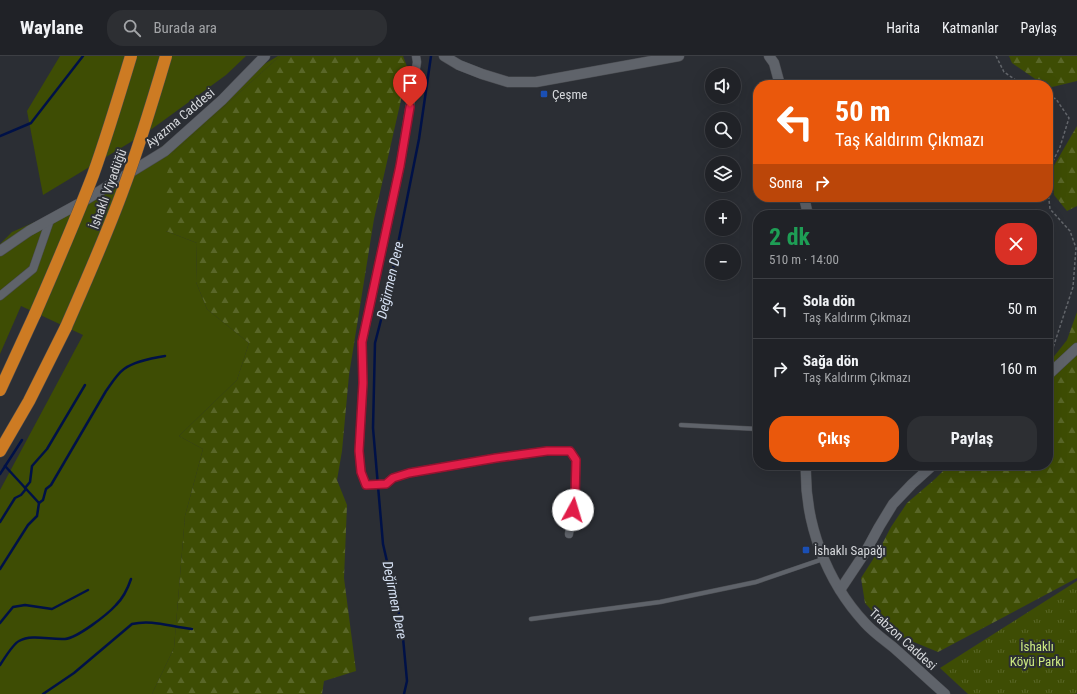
<!DOCTYPE html>
<html lang="tr">
<head>
<meta charset="utf-8">
<style>
	body { margin:0; font-family:"Roboto Condensed",sans-serif; background:#2d2f33; color:#f1f3f6; height:100vh; display:flex; flex-direction:column; font-size:15px; white-space:nowrap }
	* { box-sizing:border-box; margin:0 }
	p { font-size:13px; color:#a2a4a7 }
	.icon { flex:none; width:22px; height:22px; fill:none; stroke:currentColor; stroke-width:2; stroke-linecap:round; stroke-linejoin:round }
	.map { position:relative; flex:1; overflow:hidden }
	.drawer { position:absolute; left:753px; top:154px; width:300px; height:260px; display:flex; flex-direction:column; background:#202227; border-radius:16px; box-shadow:0 4px 16px #0002,0 0 0 1px #3d3f44 }
	.drawer>* { flex:none }
	.top-card { position:absolute; left:753px; top:24px; width:300px; height:122px; border-radius:16px; box-shadow:0 4px 16px #0002,0 0 0 1px #3d3f44; background:#ea580c; color:#fff; overflow:hidden }
	.fabs { position:absolute; left:705px; top:12px; display:grid; gap:8px }
	.fabs a { display:grid; place-items:center; width:36px; height:36px; border-radius:50%; background:#202227; box-shadow:0 4px 16px #0002,0 0 0 1px #3d3f44; font-size:20px }
	.pin { position:absolute; display:grid; place-items:center; width:34px; height:34px; color:#fff; margin:-41px -17px; border-radius:50% 50% 50% 0; rotate:-45deg; box-shadow:0 0 4px #0007 }
	.pin .icon { rotate:45deg }
	.me { position:absolute; width:44px; margin:-22px; rotate:6deg; stroke-linejoin:round; filter:drop-shadow(0 0 3px #0008) }
	.turn { display:flex; align-items:center; gap:14px; height:84px; padding:0 16px; font-size:18px }
	.turn .icon { width:52px; height:52px; stroke-width:2.5 }
	.turn b { display:block; font-size:28px; line-height:34px }
	.then { display:flex; align-items:center; height:38px; padding:0 16px; background:#0003; gap:8px; font-size:15px }
	.round { display:grid; place-items:center; flex:none; width:42px; height:42px; border-radius:16px; background:#2d2f33 }
	.overview { display:flex; align-items:center; justify-content:space-between; height:68px; padding:0 16px }
	h1 { font-size:24px; font-weight:700; line-height:30px; color:#1e9e55 }
	.action { display:flex; gap:8px; margin-top:auto; padding:8px 16px }
	.action a { flex:1; height:46px; border-radius:16px; background:#ea580c; color:#fff; font-size:16px; font-weight:700; line-height:46px; text-align:center }
	.action a+a { background:#2d2f33; color:#f1f3f6 }
	ul { padding:0; list-style:none }
	li { display:flex; align-items:center; gap:12px; height:60px; padding:0 16px; border-top:1px solid #3d3f44 }
	li div { flex:1 }
	li b { display:block; font-size:15px }
	li em { font-style:normal }
	header { display:flex; align-items:center; gap:24px; box-sizing:border-box; height:56px; padding:0 20px; background:#202227; border-bottom:1px solid #3d3f44 }
	header strong { font-size:19px }
	nav { display:flex; gap:22px; margin-inline-start:auto; font-size:14px }
	.search { width:280px; height:36px; background:#2d2f33; display:flex; align-items:center; gap:10px; box-sizing:border-box; padding:0 14px; border-radius:16px; color:#a2a4a7; font-size:15px }
	.map>svg:first-child { display:block }
	.grass { fill:#3e4d04 }
	.forest { fill:url(#forest-firs) }
	.park { fill:url(#park-tufts) }
	.lines { fill:none; stroke-linecap:round; stroke-linejoin:round }
	.stream { stroke:#001147; stroke-width:2.5 }
	.service-casing { stroke:#4a4c51; stroke-width:5 }
	.minor-casing { stroke:#4a4c51; stroke-width:9 }
	.tertiary-casing { stroke:#4a4c51; stroke-width:11 }
	.motorway-casing { stroke:#4a4c51; stroke-width:13 }
	.path { stroke:#63666b; stroke-width:1.5; stroke-dasharray:3 2; stroke-linecap:butt }
	.service { stroke:#5f636a; stroke-width:4 }
	.minor { stroke:#5f636a; stroke-width:8 }
	.tertiary { stroke:#5f636a; stroke-width:10 }
	.motorway { stroke:#cd7b23; stroke-width:12 }
	.motorway-bridge-casing { stroke:#4a4c51; stroke-width:13; stroke-linecap:butt }
	.motorway-bridge { stroke:#cd7b23; stroke-width:12 }
	.route-casing { stroke:#92132f; stroke-width:10 }
	.route { stroke:#e11d48; stroke-width:7 }
	.transit-dot { fill:#1a4fb4; stroke:#2b2e34; stroke-width:1.5 }
	.labels { text-anchor:middle; dominant-baseline:central; stroke-width:4; stroke-linejoin:round; paint-order:stroke }
	.poi-label { font-size:13px; fill:#d6d8dc; stroke:#2b2e34; text-anchor:start }
	.street-label { font-size:13px; fill:#d6d8dc; stroke:#2b2e34 }
	.park-label { font-size:13px; fill:#cdea81; stroke:#2b2e34 }
	.water-label { font-size:14px; font-style:italic; fill:#d4dff1; stroke:#2b2e34 }
</style>
</head>
<body>
<header>
<strong>Waylane</strong>
<div class="search"><svg class="icon" aria-label="search" viewBox="0 0 24 24"><circle cx="10" cy="10" r="6"/><path d="M15 15l6 6"/></svg>Burada ara</div>
<nav><a>Harita</a><a>Katmanlar</a><a>Paylaş</a></nav>
</header>
<div class="map">
<svg width="1077" height="638" viewBox="0 0 1077 638">
	<defs>
		<pattern id="forest-firs" width="22" height="20" patternUnits="userSpaceOnUse"><rect width="22" height="20" fill="#3e4d04"/><path d="M5 1l3.5 6h-7zM16 11l3.5 6h-7z" fill="#596628"/></pattern>
		<pattern id="park-tufts" width="24" height="20" patternUnits="userSpaceOnUse"><rect width="24" height="20" fill="#3e4d04"/><path d="M3 7l-1-3M5 7V3M7 7l1-3M15 17l-1-3M17 17v-4M19 17l1-3" fill="none" stroke="#596628"/></pattern>
	</defs>
	<rect width="100%" height="100%" fill="#2b2e34"/>
	<g class="grass">
		<polygon points="60,0 246,0 226,19 149,75 43,139 27,55"/>
		<polygon points="278,0 280,0 173,97 166,175 197,187 196,226 207,253 249,287 237,324 179,380 203,393 185,460 174,592 152,638 0,638 0,434 83,279 21,250 0,298 0,188 12,176 53,158 121,121 183,75 249,17"/>
	</g>
	<g class="forest">
		<polygon points="280,0 403,0 408,13 374,163 349,319 342,395 337,424 347,449 344,522 356,615 324,625 322,638 152,638 174,592 185,460 203,393 179,380 237,324 249,287 207,253 196,226 197,187 166,175 162,134 173,97"/>
		<polygon points="1009,0 1077,0 1077,25 1048,32 1048,29 1044,29 1012,7"/>
		<polygon points="1077,70 1077,150 1067,155 1054,139 1052,113"/>
		<polygon points="1077,256 1077,522 938,596 892,577 865,547 861,522 879,494 891,471 907,447 935,423 949,409 1048,409 1048,308 1067,284"/>
	</g>
	<polygon class="park" points="1077,525 1077,637 1075,638 968,638 940,612"/>
	<g class="lines">
		<g class="stream">
			<polyline points="0,80 31,67 83,0"/>
			<polyline points="5,410 39,447"/>
			<polyline points="0,418 22,384"/>
			<polyline points="25,432 30,426 32,410 47,393 85,329"/>
			<polyline points="0,466 15,442 21,439 26,433"/>
			<path d="M 0,513 L 28,469 L 37,460 L 39,447 L 43,444 L 46,433 L 51,429 L 106,335 C 111,328 117,318 124,313 C 135,305 152,302 165,300"/>
			<polyline points="0,567 13,551 25,549 52,553 88,534"/>
			<path d="M 0,609 C 4,603 13,588 19,585 C 32,578 50,584 65,583 C 77,582 107,559 116,549 C 123,542 128,532 131,523"/>
			<path d="M 43,638 L 74,617 L 132,568 C 152,563 171,571 192,573"/>
			<polyline points="404,638 407,625 402,571 383,488 373,372 375,287 389,233 419,83 431,0"/>
		</g>
		<g class="service-casing">
			<g id="service">
				<polyline points="681,369 758,373"/>
				<polyline points="531,563 660,546 756,526 823,503"/>
			</g>
		</g>
		<g class="minor-casing">
			<g id="minor">
				<polyline points="416,0 417,6 400,110 362,286 363,327 359,395 361,416 366,429 386,428 393,422 409,417 496,402 547,395 570,395 576,404 575,441 569,478"/>
				<polyline points="0,240 33,213 50,164"/>
			</g>
		</g>
		<g class="tertiary-casing">
			<g id="tertiary">
				<polyline points="444,0 459,9 482,18 508,26 536,26 679,0"/>
				<polyline points="769,0 774,7 780,29"/>
				<polyline points="804,141 808,159"/>
				<polyline points="0,195 29,175 82,146 165,95 222,44 265,0"/>
				<polyline points="1048,319 1077,292"/>
				<path d="M 806,409 C 804,466 826,525 865,567 C 873,576 883,583 893,591 C 910,606 927,622 945,638"/>
				<polyline points="840,534 866,495 879,471 893,448 912,428 933,409"/>
			</g>
		</g>
		<g class="motorway-casing">
			<g id="motorway">
				<polyline points="0,334 35,258"/>
				<polyline points="0,395 29,345 66,271"/>
			</g>
		</g>
		<g class="path">
			<polyline points="996,0 1004,16 1023,29"/>
			<polyline points="1048,40 1056,43 1069,62 1060,91 1048,115"/>
			<polyline points="1048,135 1050,153 1070,175 1076,192 1073,231 1051,298 1048,304"/>
		</g>
		<use href="#service" class="service"/>
		<use href="#minor" class="minor"/>
		<use href="#tertiary" class="tertiary"/>
		<use href="#motorway" class="motorway"/>
		<g class="motorway-bridge-casing">
			<g id="motorway-bridge">
				<path d="M 35,258 C 55,212 75,166 93,119 C 107,80 119,40 131,0"/>
				<path d="M 66,271 C 86,225 107,178 124,131 C 140,88 153,44 166,0"/>
			</g>
		</g>
		<use href="#motorway-bridge" class="motorway-bridge"/>
	</g>
	<g class="lines">
		<g class="route-casing">
			<polyline id="route" points="410,51 400,110 362,286 363,327 359,395 361,416 366,429 386,428 393,422 409,417 496,402 547,395 570,395 576,404 575,441 573,454"/>
		</g>
		<use href="#route" class="route"/>
	</g>
	<g class="transit-dot">
		<rect x="540" y="34" width="8" height="8" rx="2"/>
		<rect x="802" y="490" width="8" height="8" rx="2"/>
	</g>
	<g class="labels">
		<g class="poi-label">
			<text x="552" y="38">Çeşme</text>
			<text x="814" y="494">İshaklı Sapağı</text>
		</g>
		<g class="street-label">
			<text transform="translate(180 62) rotate(-40)">Ayazma Caddesi</text>
			<text transform="translate(108 133) rotate(-70)">İshaklı Viyadüğü</text>
			<text transform="translate(903 583) rotate(42)">Trabzon Caddesi</text>
		</g>
		<g class="park-label">
			<text x="1037" y="590">İshaklı<tspan x="1037" dy="15">Köyü Parkı</tspan></text>
		</g>
		<g class="water-label">
			<text transform="translate(390 224) rotate(-77)">Değirmen Dere</text>
			<text transform="translate(395 544) rotate(79)">Değirmen Dere</text>
		</g>
	</g>
</svg>
<div class="fabs">
<a><svg class="icon" aria-label="sound" viewBox="0 0 24 24"><path d="M4 9h4l5-4v14l-5-4H4zM17 9q2 3 0 6"/></svg></a>
<a><svg class="icon" aria-label="search" viewBox="0 0 24 24"><circle cx="10" cy="10" r="6"/><path d="M15 15l6 6"/></svg></a>
<a><svg class="icon" aria-label="layers" viewBox="0 0 24 24"><path d="M12 4l9 5-9 5-9-5zM3 14l9 5 9-5"/></svg></a>
<a>+</a>
<a>−</a>
</div>
<div class="pin" style="left:410px;top:51px;background:#d93025"><svg class="icon" aria-label="arrive" viewBox="0 0 24 24"><path d="M6 21V4h12l-3 4 3 4H6"/></svg></div>
<svg class="me" style="left:573px;top:454px" viewBox="-20 -20 40 40"><circle r="19" fill="#fff"/><path d="M0-13L10 11 0 6-10 11z" fill="#e11d48"/></svg>
<div class="top-card">
<div class="turn"><svg class="icon" aria-label="left" viewBox="0 0 24 24"><path d="M17 20v-9H6M10 6l-5 5 5 5"/></svg><div><b>50 m</b>Taş Kaldırım Çıkmazı</div></div>
<div class="then">Sonra<svg class="icon" aria-label="right" viewBox="0 0 24 24"><path d="M7 20v-9h11M14 6l5 5-5 5"/></svg></div>
</div>
<section class="drawer">
<div class="overview"><div><h1>2 dk</h1><p>510 m · 14:00</p></div><a class="round" style="background:#d93025;color:#fff"><svg class="icon" aria-label="close" viewBox="0 0 24 24"><path d="M6 6l12 12M18 6L6 18"/></svg></a></div>
<ul>
<li><svg class="icon" aria-label="left" viewBox="0 0 24 24"><path d="M17 20v-9H6M10 6l-5 5 5 5"/></svg><div><b>Sola dön</b><p>Taş Kaldırım Çıkmazı</p></div><em>50 m</em></li>
<li><svg class="icon" aria-label="right" viewBox="0 0 24 24"><path d="M7 20v-9h11M14 6l5 5-5 5"/></svg><div><b>Sağa dön</b><p>Taş Kaldırım Çıkmazı</p></div><em>160 m</em></li>
</ul>
<div class="action"><a>Çıkış</a><a>Paylaş</a></div>
</section>
</div>
</body>
</html>
